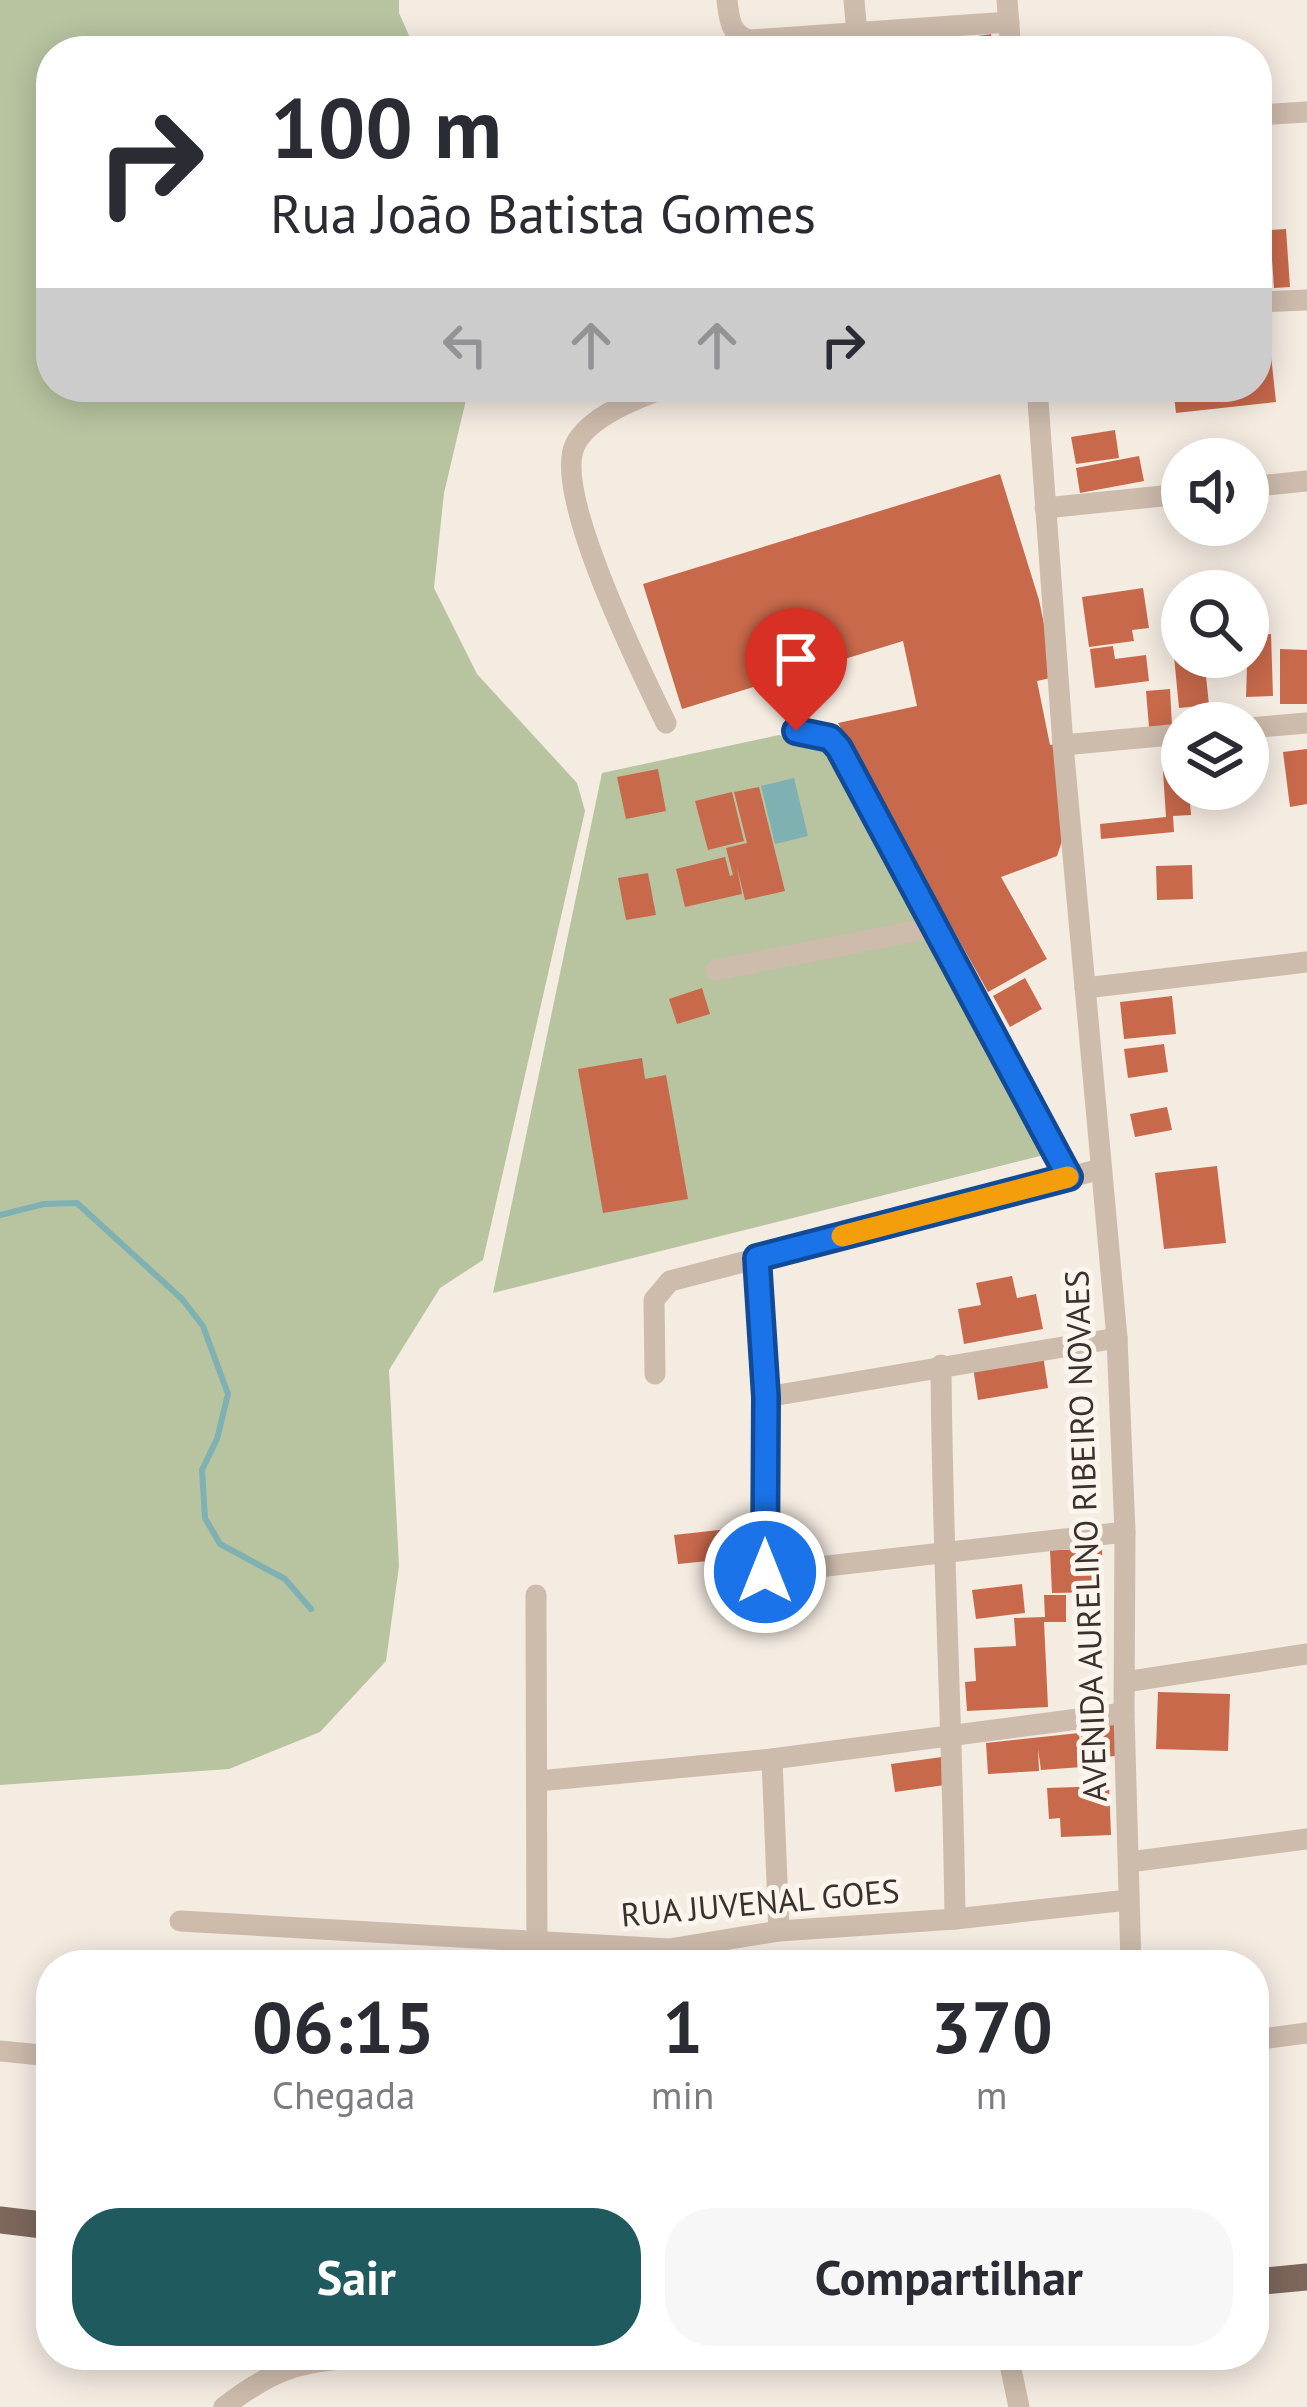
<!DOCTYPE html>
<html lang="pt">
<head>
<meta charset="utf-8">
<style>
	body { margin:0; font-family:"PT Sans",sans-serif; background:#f7f7f7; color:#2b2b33; height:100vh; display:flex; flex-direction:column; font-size:45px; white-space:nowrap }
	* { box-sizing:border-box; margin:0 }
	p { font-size:39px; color:#7c7c81 }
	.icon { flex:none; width:66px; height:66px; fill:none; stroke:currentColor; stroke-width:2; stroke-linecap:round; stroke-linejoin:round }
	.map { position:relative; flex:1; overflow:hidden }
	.side { position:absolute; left:36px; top:1950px; width:1233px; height:420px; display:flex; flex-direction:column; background:#fff; border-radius:48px; box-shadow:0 6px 30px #0003 }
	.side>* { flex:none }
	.hud { position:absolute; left:36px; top:36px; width:1236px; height:366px; border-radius:48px; box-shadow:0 6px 30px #0003; background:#fff; color:#2b2b33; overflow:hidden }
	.buttons { position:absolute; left:1161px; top:438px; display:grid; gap:24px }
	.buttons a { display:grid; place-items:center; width:108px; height:108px; border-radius:50%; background:#fff; box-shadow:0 6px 30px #0003; font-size:60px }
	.pin { position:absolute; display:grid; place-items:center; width:102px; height:102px; color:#fff; margin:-123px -51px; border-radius:50% 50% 50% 0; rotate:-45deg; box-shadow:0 0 12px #0007 }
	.pin .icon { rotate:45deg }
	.me { position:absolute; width:132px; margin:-66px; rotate:0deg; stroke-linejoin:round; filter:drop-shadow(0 0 9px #0008) }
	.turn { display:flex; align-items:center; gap:42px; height:252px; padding:0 36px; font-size:54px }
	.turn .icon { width:156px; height:156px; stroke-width:2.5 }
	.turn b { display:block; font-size:84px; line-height:102px }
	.lanes { display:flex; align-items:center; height:114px; padding:0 36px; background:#0003; justify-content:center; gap:60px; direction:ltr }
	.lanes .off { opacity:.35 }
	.eta { display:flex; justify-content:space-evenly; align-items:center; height:204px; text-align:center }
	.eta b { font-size:72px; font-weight:600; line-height:84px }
	.button { display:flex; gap:24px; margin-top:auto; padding:24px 36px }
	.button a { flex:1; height:138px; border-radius:48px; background:#1f5a5e; color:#fff; font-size:48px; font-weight:600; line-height:138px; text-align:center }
	.button a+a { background:#f7f7f7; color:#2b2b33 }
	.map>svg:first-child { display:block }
	.green { fill:#b8c4a0 }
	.water { fill:#7fb0b2 }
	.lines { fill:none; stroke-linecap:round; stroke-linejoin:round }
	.stream { stroke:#7fb0b2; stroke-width:6 }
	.building { fill:#c8694b }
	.minor { stroke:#cdbbac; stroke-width:21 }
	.major { stroke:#7d675c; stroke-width:27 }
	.route-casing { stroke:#114b97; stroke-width:30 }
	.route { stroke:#1a73e8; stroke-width:21 }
	.slow { stroke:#f59e0b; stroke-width:21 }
	.labels { text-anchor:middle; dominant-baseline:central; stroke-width:10; stroke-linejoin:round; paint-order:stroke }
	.street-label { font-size:33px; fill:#3b302b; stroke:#fbf5ee }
</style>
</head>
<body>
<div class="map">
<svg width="1307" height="2407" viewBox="0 0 1307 2407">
	<rect width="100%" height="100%" fill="#f4ebe1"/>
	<g class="green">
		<polygon points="0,0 399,0 399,13 416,51 51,51 51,387 469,387 444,493 434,588 477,674 577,783 585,811 483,1260 440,1288 389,1370 399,1566 386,1661 320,1732 229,1769 0,1785"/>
		<polygon points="779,735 830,753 1048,1154 493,1293 602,773"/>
	</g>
	<polygon class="water" points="794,778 808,836 775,844 761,786"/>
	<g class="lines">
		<polyline class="stream" points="0,1215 44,1204 77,1203 182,1299 203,1326 228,1394 217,1439 202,1470 205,1518 220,1544 285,1579 311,1609"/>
	</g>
	<g class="building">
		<polygon points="991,34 994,51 947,51 945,41"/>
		<polygon points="1286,229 1290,287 1274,288 1270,230"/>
		<polygon points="1267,318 1276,402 1176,413 1173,387 1257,387 1257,319"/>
		<polygon points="1115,430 1119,458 1076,464 1071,437"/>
		<polygon points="1139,456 1144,481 1080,493 1076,468"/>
		<polygon points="1000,474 1039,600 1055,677 1037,681 1050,745 1060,743 1068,823 1057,856 1001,877 1047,959 988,992 838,723 917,706 903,641 682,709 643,584"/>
		<polygon points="1143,588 1149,628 1132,630 1134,641 1089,647 1082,597"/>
		<polygon points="1271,634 1273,696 1246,697 1248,635"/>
		<polygon points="1113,646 1115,659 1146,655 1149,681 1095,688 1090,649"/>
		<polygon points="1280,649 1307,650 1307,704 1280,704"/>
		<polygon points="1174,656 1204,657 1209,705 1179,708"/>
		<polygon points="1170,689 1172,725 1149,727 1146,691"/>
		<polygon points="1307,749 1307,804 1290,807 1283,752"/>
		<polygon points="1182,756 1182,789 1189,789 1191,815 1173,816 1174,832 1101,839 1100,824 1166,817 1162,757"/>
		<polygon points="658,769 666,811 626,819 617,777"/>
		<polygon points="759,787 785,891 745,900 737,867 742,894 685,907 676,869 725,857 730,876 733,875 726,848 747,843 734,792"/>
		<polygon points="732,792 744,841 708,850 695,801"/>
		<polygon points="1192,865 1193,899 1157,900 1156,866"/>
		<polygon points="648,873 656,915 626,920 618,878"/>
		<polygon points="1025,978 1042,1009 1010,1027 993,996"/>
		<polygon points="702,988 710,1014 677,1024 669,999"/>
		<polygon points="1172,996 1176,1034 1124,1039 1120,1002"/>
		<polygon points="1164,1044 1168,1072 1128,1078 1124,1049"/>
		<polygon points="642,1058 645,1079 666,1075 688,1199 603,1213 578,1069"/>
		<polygon points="1167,1107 1172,1130 1135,1137 1130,1114"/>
		<polygon points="1217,1166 1226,1243 1164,1249 1155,1173"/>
		<polygon points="1012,1276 1017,1298 1036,1294 1043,1329 964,1344 958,1309 981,1305 976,1283"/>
		<polygon points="1043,1355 1048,1388 978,1400 973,1367"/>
		<polygon points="755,1526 758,1556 678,1564 674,1535"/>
		<polygon points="1102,1549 1103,1592 1052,1593 1050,1550"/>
		<polygon points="1022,1584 1025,1613 976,1619 972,1590"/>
		<polygon points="1044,1595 1066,1595 1066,1622 1044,1622 1048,1707 967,1711 965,1682 976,1681 974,1648 1016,1646 1014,1618 1045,1617"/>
		<polygon points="1158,1692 1230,1694 1228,1751 1156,1749"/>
		<polygon points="1115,1725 1117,1756 1083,1758 1080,1727"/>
		<polygon points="1079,1733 1082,1767 1041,1770 1038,1749 1039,1771 988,1774 986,1743"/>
		<polygon points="942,1757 945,1785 895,1792 891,1764"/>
		<polygon points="1109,1786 1111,1835 1061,1837 1060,1818 1049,1819 1047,1788"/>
	</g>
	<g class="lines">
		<g class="minor">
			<path d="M 727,0 C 729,18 730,35 750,40 L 1009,22"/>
			<polyline points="854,0 857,34"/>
			<polyline points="1007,0 1011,51"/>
			<polyline points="1257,115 1307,112"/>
			<polyline points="1257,302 1307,300"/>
			<polyline points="1037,387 1063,745 1117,1338 1125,1532 1124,1713 1131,1965"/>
			<polyline points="1248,487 1307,481"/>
			<polyline points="1045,508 1182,494"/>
			<path d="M 666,723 C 642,673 552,493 575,445 C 589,416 638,398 668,387"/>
			<polyline points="1248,728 1307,723"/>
			<polyline points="796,731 830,738 839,749 1069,1177"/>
			<polyline points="1063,745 1182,734"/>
			<polyline points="716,970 936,927"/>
			<polyline points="1085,988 1307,962"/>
			<polyline points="757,1258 766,1397 766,1573 1125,1532"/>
			<path d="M 941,1365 C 942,1550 953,1734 955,1919"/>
			<polyline points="655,1374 654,1300 670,1281 1101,1169"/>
			<polyline points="766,1397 1117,1338"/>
			<polyline points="536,1595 537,1965"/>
			<polyline points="1125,1682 1307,1654"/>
			<polyline points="772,1759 779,1931"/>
			<polyline points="538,1781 772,1759 1124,1713"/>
			<polyline points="1129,1862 1307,1839"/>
			<polyline points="180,1921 669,1949 779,1931 955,1919 1128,1900"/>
			<polyline points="1254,2040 1307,2033"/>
			<polyline points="0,2051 51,2056"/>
			<polyline points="1008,2355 1019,2407"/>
			<path d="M 224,2407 C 288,2357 314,2362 392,2355"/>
		</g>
		<g class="major">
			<polyline points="0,2220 51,2226"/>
			<polyline points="1254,2282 1307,2277"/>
		</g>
	</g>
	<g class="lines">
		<g class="route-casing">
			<polyline id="route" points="765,1572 766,1397 757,1258 1069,1177 839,748 830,738 796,731"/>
		</g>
		<use href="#route" class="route"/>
		<polyline class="slow" points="842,1236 1068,1177"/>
	</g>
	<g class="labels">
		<g class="street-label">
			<text transform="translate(1085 1536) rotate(-92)">AVENIDA AURELINO RIBEIRO NOVAES</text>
			<text transform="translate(760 1902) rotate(-5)">RUA JUVENAL GOES</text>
		</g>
	</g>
</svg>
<div class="buttons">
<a><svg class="icon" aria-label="sound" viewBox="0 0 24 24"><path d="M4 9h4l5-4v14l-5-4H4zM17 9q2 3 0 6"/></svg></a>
<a><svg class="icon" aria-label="search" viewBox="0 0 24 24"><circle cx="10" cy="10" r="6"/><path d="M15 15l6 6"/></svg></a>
<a><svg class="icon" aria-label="layers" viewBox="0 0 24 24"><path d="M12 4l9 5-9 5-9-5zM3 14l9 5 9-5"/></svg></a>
</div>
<div class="pin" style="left:796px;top:731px;background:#d93025"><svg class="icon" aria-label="arrive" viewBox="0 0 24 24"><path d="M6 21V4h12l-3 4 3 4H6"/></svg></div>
<svg class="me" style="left:765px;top:1572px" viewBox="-20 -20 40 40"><circle r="17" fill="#1a73e8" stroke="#fff" stroke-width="3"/><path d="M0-11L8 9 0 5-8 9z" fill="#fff"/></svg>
<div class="hud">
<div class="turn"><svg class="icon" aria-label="right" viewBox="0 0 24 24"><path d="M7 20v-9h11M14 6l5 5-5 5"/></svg><div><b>100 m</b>Rua João Batista Gomes</div></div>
<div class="lanes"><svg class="icon off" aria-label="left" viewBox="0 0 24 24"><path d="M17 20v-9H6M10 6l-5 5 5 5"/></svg><svg class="icon off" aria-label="ahead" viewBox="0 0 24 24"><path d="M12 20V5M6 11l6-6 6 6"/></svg><svg class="icon off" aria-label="ahead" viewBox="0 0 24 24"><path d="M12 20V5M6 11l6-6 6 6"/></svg><svg class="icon" aria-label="right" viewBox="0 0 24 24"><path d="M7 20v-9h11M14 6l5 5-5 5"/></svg></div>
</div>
<section class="side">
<div class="eta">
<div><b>06:15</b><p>Chegada</p></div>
<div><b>1</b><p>min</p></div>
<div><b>370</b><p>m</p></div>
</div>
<div class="button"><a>Sair</a><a>Compartilhar</a></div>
</section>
</div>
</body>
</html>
